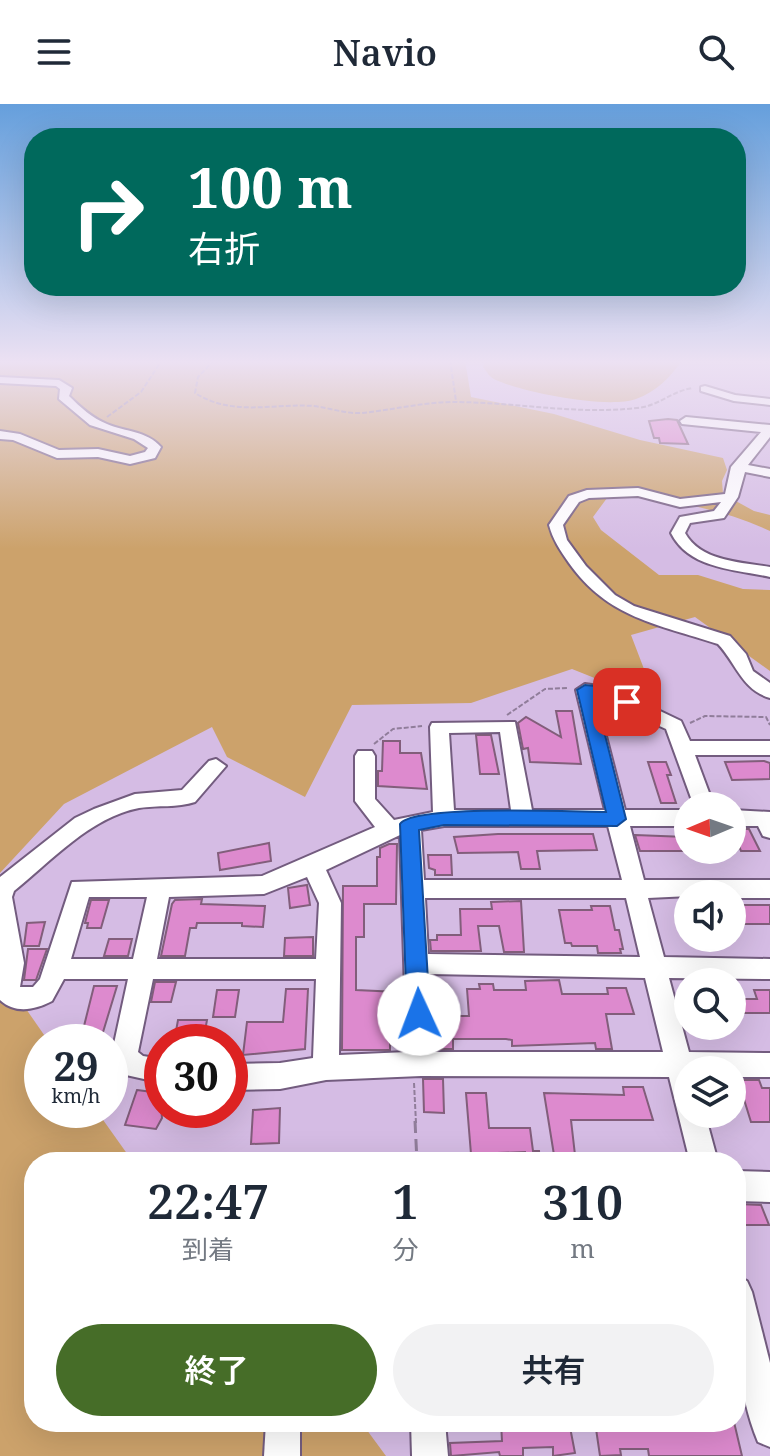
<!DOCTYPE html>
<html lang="ja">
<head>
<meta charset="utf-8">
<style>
	body { margin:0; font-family:"Noto Serif","Noto Sans JP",serif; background:#f2f2f3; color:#1f2937; height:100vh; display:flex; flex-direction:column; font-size:30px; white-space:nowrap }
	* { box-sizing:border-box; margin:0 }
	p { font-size:26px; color:#747a83 }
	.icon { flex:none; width:44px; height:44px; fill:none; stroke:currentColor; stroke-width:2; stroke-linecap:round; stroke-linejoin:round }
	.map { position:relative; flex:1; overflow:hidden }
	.drawer { position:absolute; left:24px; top:1048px; width:722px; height:280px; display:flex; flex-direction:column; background:#fff; border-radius:32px; box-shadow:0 8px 32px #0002 }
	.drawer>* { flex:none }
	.guide { position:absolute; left:24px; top:24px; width:722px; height:168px; border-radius:32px; box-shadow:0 8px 32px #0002; background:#00695c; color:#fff; overflow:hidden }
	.needle { width:52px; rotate:268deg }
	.tools { position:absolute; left:674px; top:688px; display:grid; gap:16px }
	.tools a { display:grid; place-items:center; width:72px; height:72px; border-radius:50%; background:#fff; box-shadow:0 8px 32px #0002; font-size:40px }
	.speed { position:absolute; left:24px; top:920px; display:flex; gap:16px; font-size:40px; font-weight:700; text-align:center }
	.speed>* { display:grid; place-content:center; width:104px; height:104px; border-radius:50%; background:#fff; box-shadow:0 8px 32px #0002; line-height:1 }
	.speed small { font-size:20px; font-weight:400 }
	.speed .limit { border:12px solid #d22; background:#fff; color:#111 }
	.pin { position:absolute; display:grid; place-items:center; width:68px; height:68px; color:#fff; margin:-34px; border-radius:16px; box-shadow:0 4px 12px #0006 }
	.me { position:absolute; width:88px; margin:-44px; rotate:358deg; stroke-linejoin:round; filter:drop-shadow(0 0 6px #0008) }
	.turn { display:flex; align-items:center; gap:28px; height:168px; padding:0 32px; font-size:36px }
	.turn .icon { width:104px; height:104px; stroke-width:2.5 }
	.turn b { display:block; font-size:56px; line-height:68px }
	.eta { display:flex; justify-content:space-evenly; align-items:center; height:136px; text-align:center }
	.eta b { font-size:48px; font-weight:600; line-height:56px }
	.action { display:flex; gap:16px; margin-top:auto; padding:16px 32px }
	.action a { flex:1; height:92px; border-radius:48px; background:#466d28; color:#fff; font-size:32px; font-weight:600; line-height:92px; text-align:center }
	.action a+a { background:#f2f2f3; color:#1f2937 }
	header { display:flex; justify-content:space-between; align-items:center; height:104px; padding:0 32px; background:#fff; font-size:36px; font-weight:600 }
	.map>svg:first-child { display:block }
	.green { fill:#cca26b }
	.building { fill:#dd8ace; stroke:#825e7b; stroke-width:2 }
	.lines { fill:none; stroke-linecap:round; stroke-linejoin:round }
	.minor-casing { stroke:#735c7f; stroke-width:4 }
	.path-far1 { stroke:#907d9a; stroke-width:2; stroke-dasharray:5 2; stroke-linecap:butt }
	.path { stroke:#907d9a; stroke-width:3; stroke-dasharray:12 6; stroke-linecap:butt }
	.minor { fill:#fff; fill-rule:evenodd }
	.route { fill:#1a73e8; stroke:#114b97; stroke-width:2 }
</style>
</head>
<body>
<header><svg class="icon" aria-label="menu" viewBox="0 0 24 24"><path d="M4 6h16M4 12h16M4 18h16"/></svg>Navio<svg class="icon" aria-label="search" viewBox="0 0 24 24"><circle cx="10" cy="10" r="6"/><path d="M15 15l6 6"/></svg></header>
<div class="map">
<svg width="770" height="1352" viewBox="0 0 770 1352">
	<rect width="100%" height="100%" fill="#d5bce4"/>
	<g class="green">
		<path d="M 0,256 L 465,256 L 471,293 L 554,310 L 640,336 L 723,354 L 727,366 L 722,377 L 723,390 L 754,407 L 770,411 L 770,427 C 719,403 666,396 610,390 L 593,413 L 601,426 L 659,471 L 698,471 L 743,485 L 770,486 L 770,567 L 695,513 L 631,531 L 657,599 L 572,565 L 471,599 L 352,601 L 305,693 L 227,653 L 212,623 L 64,700 L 0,769 Z"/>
		<path d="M 485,256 L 682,256 C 671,273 656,288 636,295 C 607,305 525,289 496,276 C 490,274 487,268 483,263 Z"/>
		<polygon points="0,821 24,902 49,938 42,938 42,1006 96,1006 128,1051 172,1058 34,1058 34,1318 361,1318 386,1352 0,1352"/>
	</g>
	<g class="building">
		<polygon points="668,315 677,316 688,340 660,339 659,334 654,334 649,317"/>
		<polygon points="556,607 572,607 581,660 530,658 528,644 523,645 518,619 526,613 561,633"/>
		<polygon points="476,631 491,631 499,670 480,670"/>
		<polygon points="383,637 400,637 400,649 421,649 427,685 378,682 378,667 382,667"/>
		<polygon points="764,657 770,659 770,675 732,676 725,658"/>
		<polygon points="648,658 666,658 671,671 667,671 676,699 661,699"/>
		<polygon points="737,725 749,725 760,747 741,747 735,731 739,731"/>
		<polygon points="498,730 593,730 597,746 537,747 540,765 521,765 518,748 458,749 454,733"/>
		<polygon points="635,731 686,733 691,747 640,747"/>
		<polygon points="269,739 271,757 220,766 218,749"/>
		<polygon points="389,740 397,740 396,800 364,800 364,833 356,833 356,886 398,888 399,924 403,924 404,936 390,936 390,946 342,946 343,782 377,782 377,753 380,753 380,744"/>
		<polygon points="428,751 451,751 452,771 435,771 435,766 429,764"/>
		<polygon points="307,781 310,801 290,804 288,784"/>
		<polygon points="202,795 201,800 265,802 263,823 242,822 242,819 197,819 196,824 190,824 185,852 161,852 172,800 175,796"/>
		<polygon points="91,796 109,796 101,824 87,824 88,819 85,819"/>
		<polygon points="521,797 524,848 504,848 499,822 478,822 481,847 431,847 430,836 437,836 437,831 461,831 460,805 492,805 491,798"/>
		<rect x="732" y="801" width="38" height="19"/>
		<polygon points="591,802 610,802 615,826 619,826 623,845 620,845 621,849 598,849 597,842 572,842 571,839 565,839 559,806 592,806"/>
		<polygon points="45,818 39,842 24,842 27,819"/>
		<polygon points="313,833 313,852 284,852 285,834"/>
		<polygon points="109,835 132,835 128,852 104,852"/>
		<polygon points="28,845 47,845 36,876 24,876"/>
		<polygon points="559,876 562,890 608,890 607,884 626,884 634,910 606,910 612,945 596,945 595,939 512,942 512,936 506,935 453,935 453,945 436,945 434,912 469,912 467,885 480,885 479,880 493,880 494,886 526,886 525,877"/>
		<polygon points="155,878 176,878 171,898 151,898"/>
		<polygon points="94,882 117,882 100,938 80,938"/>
		<polygon points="286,885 308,885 305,945 243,951 247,918 283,918"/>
		<polygon points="217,886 239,886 235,913 213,913"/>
		<polygon points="754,886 770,886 770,909 732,909 732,895 757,895"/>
		<polygon points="178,916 207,916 203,938 174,938"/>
		<polygon points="423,975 443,975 444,1009 424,1008"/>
		<polygon points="738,976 759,976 762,984 770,984 770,1018 751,1018"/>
		<polygon points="623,983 643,983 653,1016 571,1016 575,1051 554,1051 544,989 624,991"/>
		<polygon points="137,986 160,989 162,1014 156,1025 125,1021"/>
		<polygon points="466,989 486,989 489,1024 530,1024 533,1047 539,1047 540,1058 526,1058 525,1048 471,1050"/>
		<polygon points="280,1004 279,1039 251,1040 253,1006"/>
		<polygon points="738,1100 761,1101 769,1121 743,1121"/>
		<polygon points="501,1318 523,1318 523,1321 569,1318 575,1349 553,1352 553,1343 523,1344 523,1352 500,1352 499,1348 451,1352 450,1339 502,1337"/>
		<polygon points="595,1318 693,1322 693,1318 734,1318 742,1352 649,1352 648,1345 620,1345 621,1351 600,1352"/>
	</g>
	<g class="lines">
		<g class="minor-casing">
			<g id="minor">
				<path d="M 0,273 L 59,276 L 72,284 L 69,292 C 80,303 92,314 107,320 C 126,328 147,327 161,343 L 155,354 L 130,360 L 98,353 L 57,354 L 13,336 L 0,335 L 0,327 L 20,330 L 59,346 L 98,345 L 130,352 L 145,348 L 148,344 L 134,335 L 90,321 L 59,295 L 60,285 L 56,282 L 0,279 Z"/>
				<polygon points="705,282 735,291 770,295 770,301 734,297 701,287 701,283"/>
				<path d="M 686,313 L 770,321 L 770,333 L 748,361 L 770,365 L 770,373 L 745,368 L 738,393 L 724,414 L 690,419 L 685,429 C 701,458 742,458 770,463 L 770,473 C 734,465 689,465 671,429 L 680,413 L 714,407 L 721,398 L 680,403 L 638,392 L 589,394 L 579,398 L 563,421 L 567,436 L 586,462 L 615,491 L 634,502 L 730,532 L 746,550 L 753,567 L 770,579 L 770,594 C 742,586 736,559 718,540 C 657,520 608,514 569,459 C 560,446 553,436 549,421 L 569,392 L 587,386 L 638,384 L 680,395 L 725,390 L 731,363 L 761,328 L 682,320 L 680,317 Z"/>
				<path d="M 585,580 L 612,584 L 681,617 L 690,637 L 770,637 L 770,651 L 695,651 L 714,702 L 694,702 L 666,625 L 596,593 L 625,706 L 688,706 L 688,722 L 630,722 L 644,776 L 770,776 L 770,794 L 732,794 L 732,790 L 648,794 L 664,853 L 770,855 L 770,875 L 669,874 L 689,948 L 770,949 L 770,973 L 732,973 L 732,966 L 688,966 L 688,1010 L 705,1010 L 718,1058 L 690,1058 L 669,973 L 421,972 L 326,976 L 280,985 L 230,986 L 230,960 L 280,959 L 313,954 L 316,875 L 153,875 L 138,948 L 143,952 L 162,955 L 162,979 L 126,971 L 112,949 L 128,875 L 64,875 L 52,897 C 35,906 15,910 0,896 L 0,773 L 75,714 L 94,705 L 135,690 L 182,686 L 209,657 L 216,655 L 226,662 L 195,698 C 177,704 158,701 139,704 C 91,713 51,757 14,787 L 12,793 L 24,859 L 20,883 L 33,883 L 40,875 L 72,778 L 262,772 L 375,723 L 355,697 L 355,652 L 358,647 L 372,647 L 375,652 L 375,695 L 394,716 L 433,708 L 430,623 L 432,619 L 515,618 L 532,706 L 605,706 L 576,586 ZM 500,628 L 511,706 L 454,706 L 449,629 ZM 444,722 L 608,722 L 622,776 L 424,776 L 421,726 ZM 400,731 L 407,948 L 339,951 L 341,799 L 326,766 ZM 307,773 L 319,799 L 316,855 L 157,855 L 169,793 L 264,790 ZM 89,793 L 147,793 L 133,855 L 71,855 ZM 425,794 L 626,794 L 640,853 L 428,850 ZM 429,870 L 645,874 L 663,948 L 433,948 Z"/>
				<polygon points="732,706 770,708 770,734 763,732 758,722 732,722"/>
				<polygon points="736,1067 770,1068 770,1098 736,1097"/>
				<path d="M 736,1172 L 747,1177 L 752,1188 L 770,1259 L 770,1343 L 758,1338 C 736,1285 736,1229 736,1172 Z"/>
				<polygon points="266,1318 300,1318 300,1352 264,1352"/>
				<polygon points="411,1318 445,1318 448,1352 412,1352"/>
			</g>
		</g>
		<g class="path-far1">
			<path d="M 214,256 L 198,273 L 195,289 C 233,313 272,299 314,302 C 330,304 346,310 362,309 C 392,306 423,298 453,298 C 515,298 575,311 637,304 C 659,302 670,288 692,284"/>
			<polyline points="450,256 456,297"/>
			<polyline points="107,313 141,288 162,256"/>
			<polyline points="507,611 545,585 568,584"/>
			<polyline points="690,619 705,612 766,613 770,621"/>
			<polyline points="374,640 393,625 422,622"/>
			<polyline points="414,979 416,1019"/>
		</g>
		<polyline class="path" points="415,1017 417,1058"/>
		<use href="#minor" class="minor"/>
	</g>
	<linearGradient id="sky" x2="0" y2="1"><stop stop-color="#659fdc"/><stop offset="0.58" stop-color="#ece1f3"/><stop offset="1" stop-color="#ece1f3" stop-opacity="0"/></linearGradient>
	<rect width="770" height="445" fill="url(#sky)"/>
	<path class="route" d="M 585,581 L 606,583 L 635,598 L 627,603 L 595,591 L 626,715 L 617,722 L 444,721 L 419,726 L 430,910 L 427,917 L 419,920 L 410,917 L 407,910 L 400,720 C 413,700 575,708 606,708 L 577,586 Z"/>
</svg>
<div class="tools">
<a><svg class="needle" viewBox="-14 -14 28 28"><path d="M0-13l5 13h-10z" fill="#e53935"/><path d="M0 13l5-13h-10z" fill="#747a83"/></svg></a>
<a><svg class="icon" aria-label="sound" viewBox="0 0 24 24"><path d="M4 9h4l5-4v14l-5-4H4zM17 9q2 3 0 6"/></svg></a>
<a><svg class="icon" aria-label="search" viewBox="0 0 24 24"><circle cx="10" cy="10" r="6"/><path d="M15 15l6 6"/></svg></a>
<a><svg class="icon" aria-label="layers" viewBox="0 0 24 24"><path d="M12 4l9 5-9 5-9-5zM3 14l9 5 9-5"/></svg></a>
</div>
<div class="speed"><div>29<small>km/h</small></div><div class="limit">30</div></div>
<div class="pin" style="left:627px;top:598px;background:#d93025"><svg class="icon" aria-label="arrive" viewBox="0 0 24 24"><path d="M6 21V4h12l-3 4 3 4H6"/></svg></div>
<svg class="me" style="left:419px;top:910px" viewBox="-20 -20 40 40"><circle r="19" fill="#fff"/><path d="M0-13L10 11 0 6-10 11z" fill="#1a73e8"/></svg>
<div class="guide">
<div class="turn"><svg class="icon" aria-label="right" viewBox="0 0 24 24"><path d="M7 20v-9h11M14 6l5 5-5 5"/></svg><div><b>100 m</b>右折</div></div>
</div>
<section class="drawer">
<div class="eta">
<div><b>22:47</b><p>到着</p></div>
<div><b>1</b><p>分</p></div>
<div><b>310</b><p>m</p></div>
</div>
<div class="action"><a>終了</a><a>共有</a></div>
</section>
</div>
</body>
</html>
